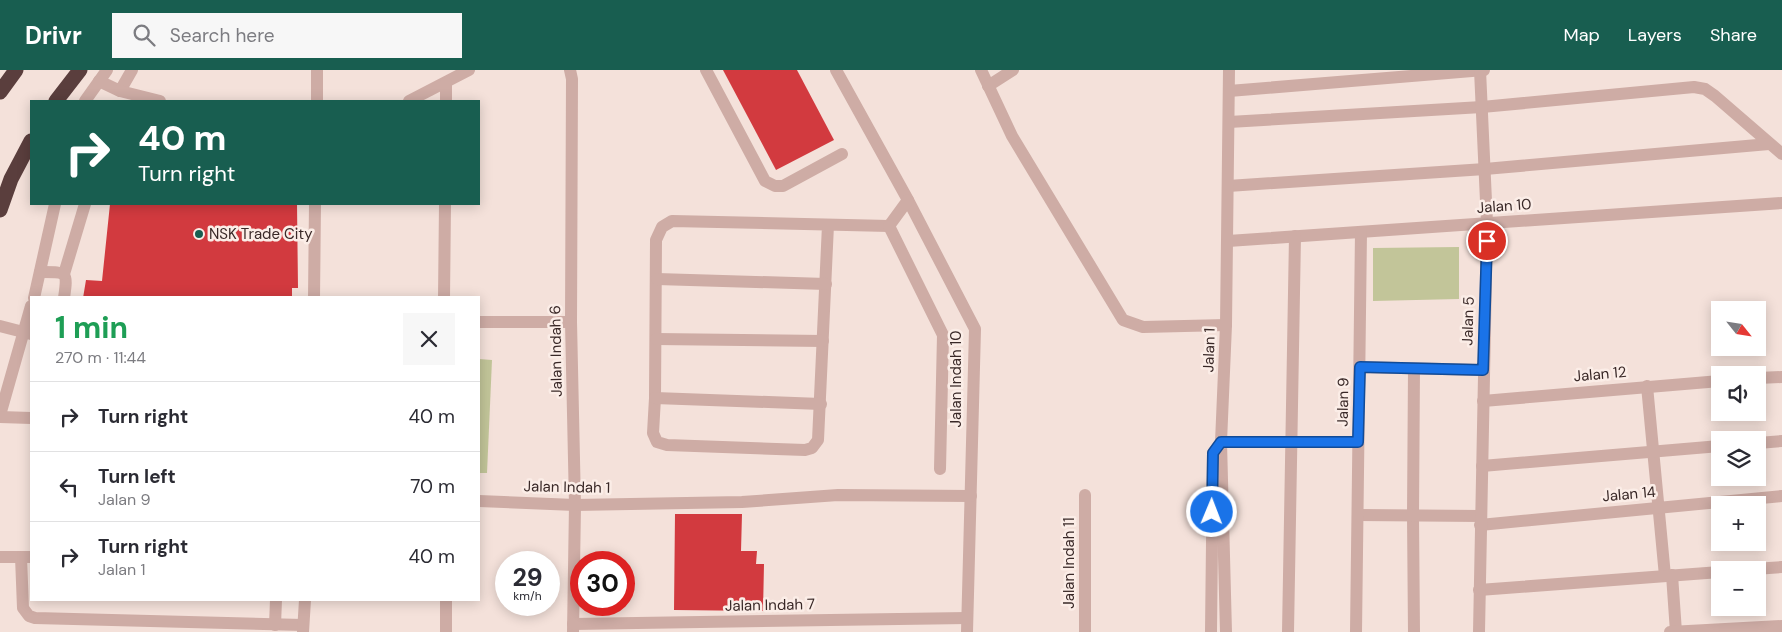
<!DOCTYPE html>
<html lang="en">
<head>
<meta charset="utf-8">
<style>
	body { margin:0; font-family:"DM Sans",sans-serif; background:#f7f7f7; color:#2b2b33; height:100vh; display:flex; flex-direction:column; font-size:19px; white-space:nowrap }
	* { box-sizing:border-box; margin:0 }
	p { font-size:16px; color:#7c7c81 }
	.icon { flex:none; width:28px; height:28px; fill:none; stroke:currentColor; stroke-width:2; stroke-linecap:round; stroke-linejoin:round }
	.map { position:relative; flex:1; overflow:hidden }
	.drawer { position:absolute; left:30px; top:226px; width:450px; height:305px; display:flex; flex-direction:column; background:#fff; border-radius:0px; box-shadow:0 2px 12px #0003 }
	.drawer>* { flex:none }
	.guide { position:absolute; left:30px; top:30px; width:450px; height:105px; border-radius:0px; box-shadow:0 2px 12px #0003; background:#185e50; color:#fff; overflow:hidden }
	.needle { width:32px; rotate:120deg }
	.tools { position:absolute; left:1711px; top:231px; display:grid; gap:10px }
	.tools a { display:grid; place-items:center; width:55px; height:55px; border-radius:0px; background:#fff; box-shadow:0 2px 12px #0003; font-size:25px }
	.speed { position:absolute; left:495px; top:481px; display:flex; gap:10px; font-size:25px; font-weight:700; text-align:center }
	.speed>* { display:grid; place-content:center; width:65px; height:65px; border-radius:50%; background:#fff; box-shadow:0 2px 12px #0003; line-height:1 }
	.speed small { font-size:12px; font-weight:400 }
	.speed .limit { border:8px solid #d22; background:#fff; color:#111 }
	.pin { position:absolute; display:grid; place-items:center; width:42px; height:42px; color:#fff; margin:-21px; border:2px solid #fff; border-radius:50%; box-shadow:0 1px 5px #0007 }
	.me { position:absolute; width:55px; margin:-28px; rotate:1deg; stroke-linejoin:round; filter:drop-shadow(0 0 4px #0008) }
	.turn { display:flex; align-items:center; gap:18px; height:105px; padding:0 25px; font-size:22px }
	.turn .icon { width:65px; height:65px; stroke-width:2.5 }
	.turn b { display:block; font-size:35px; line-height:42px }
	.round { display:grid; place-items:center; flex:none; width:52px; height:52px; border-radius:0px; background:#f7f7f7 }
	.headline { display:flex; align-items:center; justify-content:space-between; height:85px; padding:0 25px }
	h1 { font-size:30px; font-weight:700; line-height:38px; color:#1e9e55 }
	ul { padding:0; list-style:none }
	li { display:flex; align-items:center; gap:15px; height:70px; padding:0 25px; border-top:1px solid #e1e1e2 }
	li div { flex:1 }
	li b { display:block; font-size:19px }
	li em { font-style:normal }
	header { display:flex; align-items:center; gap:30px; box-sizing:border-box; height:70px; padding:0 25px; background:#185e50; color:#fff }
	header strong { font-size:24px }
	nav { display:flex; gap:28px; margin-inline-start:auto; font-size:18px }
	.search { width:350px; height:45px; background:#f7f7f7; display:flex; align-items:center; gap:12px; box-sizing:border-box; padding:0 18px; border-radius:0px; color:#7c7c81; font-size:19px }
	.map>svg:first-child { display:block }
	.green { fill:#c2c599 }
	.building { fill:#d23a3f }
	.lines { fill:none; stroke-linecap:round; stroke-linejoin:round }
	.minor { stroke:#ceaca5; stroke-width:12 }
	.highway { stroke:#5a3e3d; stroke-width:15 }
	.route-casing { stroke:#114b97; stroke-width:12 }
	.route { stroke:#1a73e8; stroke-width:9 }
	.poi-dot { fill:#185e50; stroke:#fbede7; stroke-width:2 }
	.labels { text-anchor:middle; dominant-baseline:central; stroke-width:5; stroke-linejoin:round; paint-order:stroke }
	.street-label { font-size:15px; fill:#392827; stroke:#fbede7 }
	.poi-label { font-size:15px; fill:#392827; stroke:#fbede7; text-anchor:start }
</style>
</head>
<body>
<header>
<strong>Drivr</strong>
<div class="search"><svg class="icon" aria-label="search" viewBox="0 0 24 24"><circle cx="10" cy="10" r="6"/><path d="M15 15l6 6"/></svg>Search here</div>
<nav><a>Map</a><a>Layers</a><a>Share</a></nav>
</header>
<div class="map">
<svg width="1782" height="562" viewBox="0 0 1782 562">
	<rect width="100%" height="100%" fill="#f4e1da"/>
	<g class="green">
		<polygon points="1459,177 1459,229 1373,231 1373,178"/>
		<polygon points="479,289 492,290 487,403 479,403"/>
	</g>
	<g class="building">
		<polygon points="723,0 797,0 834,70 776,100"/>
		<polygon points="110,134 297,134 298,218 292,218 292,228 83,228 86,210 102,211"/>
		<polygon points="675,444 742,444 741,481 757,481 756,494 764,494 763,541 674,540"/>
	</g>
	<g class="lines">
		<g class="minor">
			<polyline points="317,0 317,31"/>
			<polyline points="570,0 572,9 571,252 575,435 573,562"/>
			<polyline points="706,0 765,111 775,116 783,116 842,84"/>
			<polyline points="836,0 908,130 975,259 967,562"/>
			<polyline points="981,0 1012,66 1123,250 1143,257 1226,255"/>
			<polyline points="99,11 120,21 132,0"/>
			<polyline points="988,16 1013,0"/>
			<polyline points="120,21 160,31"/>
			<polyline points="1229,21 1484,0"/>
			<polyline points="85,31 107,0"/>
			<polyline points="409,31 469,0"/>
			<polyline points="446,31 446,13"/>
			<polyline points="1229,52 1482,37 1694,17 1705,19 1715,26 1782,84"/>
			<polyline points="1228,116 1485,99 1769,74"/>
			<polyline points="828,155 818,370 812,378 805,380 667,375 657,372 653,363 655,328 656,170 662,157 672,151 889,156 908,130"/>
			<polyline points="889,156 943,265 940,399"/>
			<polyline points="1228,171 1782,133"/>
			<path d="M 40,202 C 67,202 68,201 64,228"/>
			<polyline points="64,204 85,134"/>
			<polyline points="657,209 826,214"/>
			<polyline points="34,228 55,134"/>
			<polyline points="314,228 315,134"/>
			<polyline points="444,228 445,134"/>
			<polyline points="479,252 571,252"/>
			<polyline points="0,256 31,264"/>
			<polyline points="656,269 823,271"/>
			<polyline points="1360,297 1483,300"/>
			<polyline points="1414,299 1413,446 1414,562"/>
			<polyline points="1758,308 1782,307"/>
			<polyline points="1647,316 1665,506"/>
			<polyline points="655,328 821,334"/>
			<polyline points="1483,331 1720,311"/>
			<polyline points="0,345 31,236"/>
			<polyline points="0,347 31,348"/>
			<polyline points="1221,372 1358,372"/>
			<polyline points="1758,373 1782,371"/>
			<polyline points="1482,396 1720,376"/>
			<polyline points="479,431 575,435 742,432 838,425 971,426"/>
			<polyline points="1358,445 1481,446"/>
			<polyline points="1480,455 1782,426"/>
			<polyline points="0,487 31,487"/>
			<polyline points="21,487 23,538 29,546 35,548 303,555"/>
			<polyline points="1740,500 1782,497"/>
			<polyline points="1672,505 1676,562"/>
			<polyline points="1479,520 1720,502"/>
			<polyline points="573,554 967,548"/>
			<polyline points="275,555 276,530"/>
			<polyline points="303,562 305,530"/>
			<polyline points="446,562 446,530"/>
			<polyline points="1085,562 1085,425"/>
			<polyline points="1211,562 1213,383 1221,372"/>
			<polyline points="1226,562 1221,372 1226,255 1229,0"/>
			<polyline points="1288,562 1295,166"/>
			<polyline points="1356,562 1361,162"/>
			<polyline points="1479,562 1487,153 1480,0"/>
			<polyline points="1670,562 1782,556"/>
		</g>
		<g class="highway">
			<polyline points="0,22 16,0"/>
			<polyline points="56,31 80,0"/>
			<polyline points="0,140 11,109 31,71"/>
		</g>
	</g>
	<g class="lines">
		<g class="route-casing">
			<polyline id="route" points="1212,442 1213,383 1221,372 1358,372 1360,297 1483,300 1487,171"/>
		</g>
		<use href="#route" class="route"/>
	</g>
	<circle class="poi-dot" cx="199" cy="164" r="5"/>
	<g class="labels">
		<g class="street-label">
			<text transform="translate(1504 136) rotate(-4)">Jalan 10</text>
			<text transform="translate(1468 251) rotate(-88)">Jalan 5</text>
			<text transform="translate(1209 280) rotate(-88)">Jalan 1</text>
			<text transform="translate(556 281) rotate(-91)">Jalan Indah 6</text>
			<text transform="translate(1600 304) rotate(-5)">Jalan 12</text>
			<text transform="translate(956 309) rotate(-90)">Jalan Indah 10</text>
			<text transform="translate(1343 332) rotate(-89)">Jalan 9</text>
			<text transform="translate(567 417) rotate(1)">Jalan Indah 1</text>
			<text transform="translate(1629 424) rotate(-5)">Jalan 14</text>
			<text transform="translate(1069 493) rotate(-90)">Jalan Indah 11</text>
			<text transform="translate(770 535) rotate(-1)">Jalan Indah 7</text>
		</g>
		<g class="poi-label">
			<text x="209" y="164">NSK Trade City</text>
		</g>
	</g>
</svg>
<div class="tools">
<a><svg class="needle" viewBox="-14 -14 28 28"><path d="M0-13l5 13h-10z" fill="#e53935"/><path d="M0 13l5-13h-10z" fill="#7c7c81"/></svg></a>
<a><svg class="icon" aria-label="sound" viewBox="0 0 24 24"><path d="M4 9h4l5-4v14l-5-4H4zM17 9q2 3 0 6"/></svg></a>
<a><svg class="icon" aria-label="layers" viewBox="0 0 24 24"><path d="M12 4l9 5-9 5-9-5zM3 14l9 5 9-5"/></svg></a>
<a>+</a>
<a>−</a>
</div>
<div class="speed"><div>29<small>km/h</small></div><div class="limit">30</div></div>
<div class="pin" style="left:1487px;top:171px;background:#d93025"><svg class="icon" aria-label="arrive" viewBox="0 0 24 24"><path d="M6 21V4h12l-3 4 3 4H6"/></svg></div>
<svg class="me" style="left:1212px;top:442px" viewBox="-20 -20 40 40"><circle r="17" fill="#1a73e8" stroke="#fff" stroke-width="3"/><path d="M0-11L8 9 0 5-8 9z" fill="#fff"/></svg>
<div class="guide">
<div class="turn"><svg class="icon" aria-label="right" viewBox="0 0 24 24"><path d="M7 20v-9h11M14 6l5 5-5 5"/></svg><div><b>40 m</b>Turn right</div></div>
</div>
<section class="drawer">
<div class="headline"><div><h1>1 min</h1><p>270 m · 11:44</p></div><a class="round"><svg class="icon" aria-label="close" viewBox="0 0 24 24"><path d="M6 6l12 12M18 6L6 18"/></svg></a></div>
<ul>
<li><svg class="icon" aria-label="right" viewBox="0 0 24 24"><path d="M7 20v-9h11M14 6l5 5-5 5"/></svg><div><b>Turn right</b></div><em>40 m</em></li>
<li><svg class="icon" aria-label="left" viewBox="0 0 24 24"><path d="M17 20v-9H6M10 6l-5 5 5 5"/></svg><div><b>Turn left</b><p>Jalan 9</p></div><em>70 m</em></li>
<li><svg class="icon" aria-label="right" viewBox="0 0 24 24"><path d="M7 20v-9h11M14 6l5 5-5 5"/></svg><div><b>Turn right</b><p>Jalan 1</p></div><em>40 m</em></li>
</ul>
</section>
</div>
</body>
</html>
